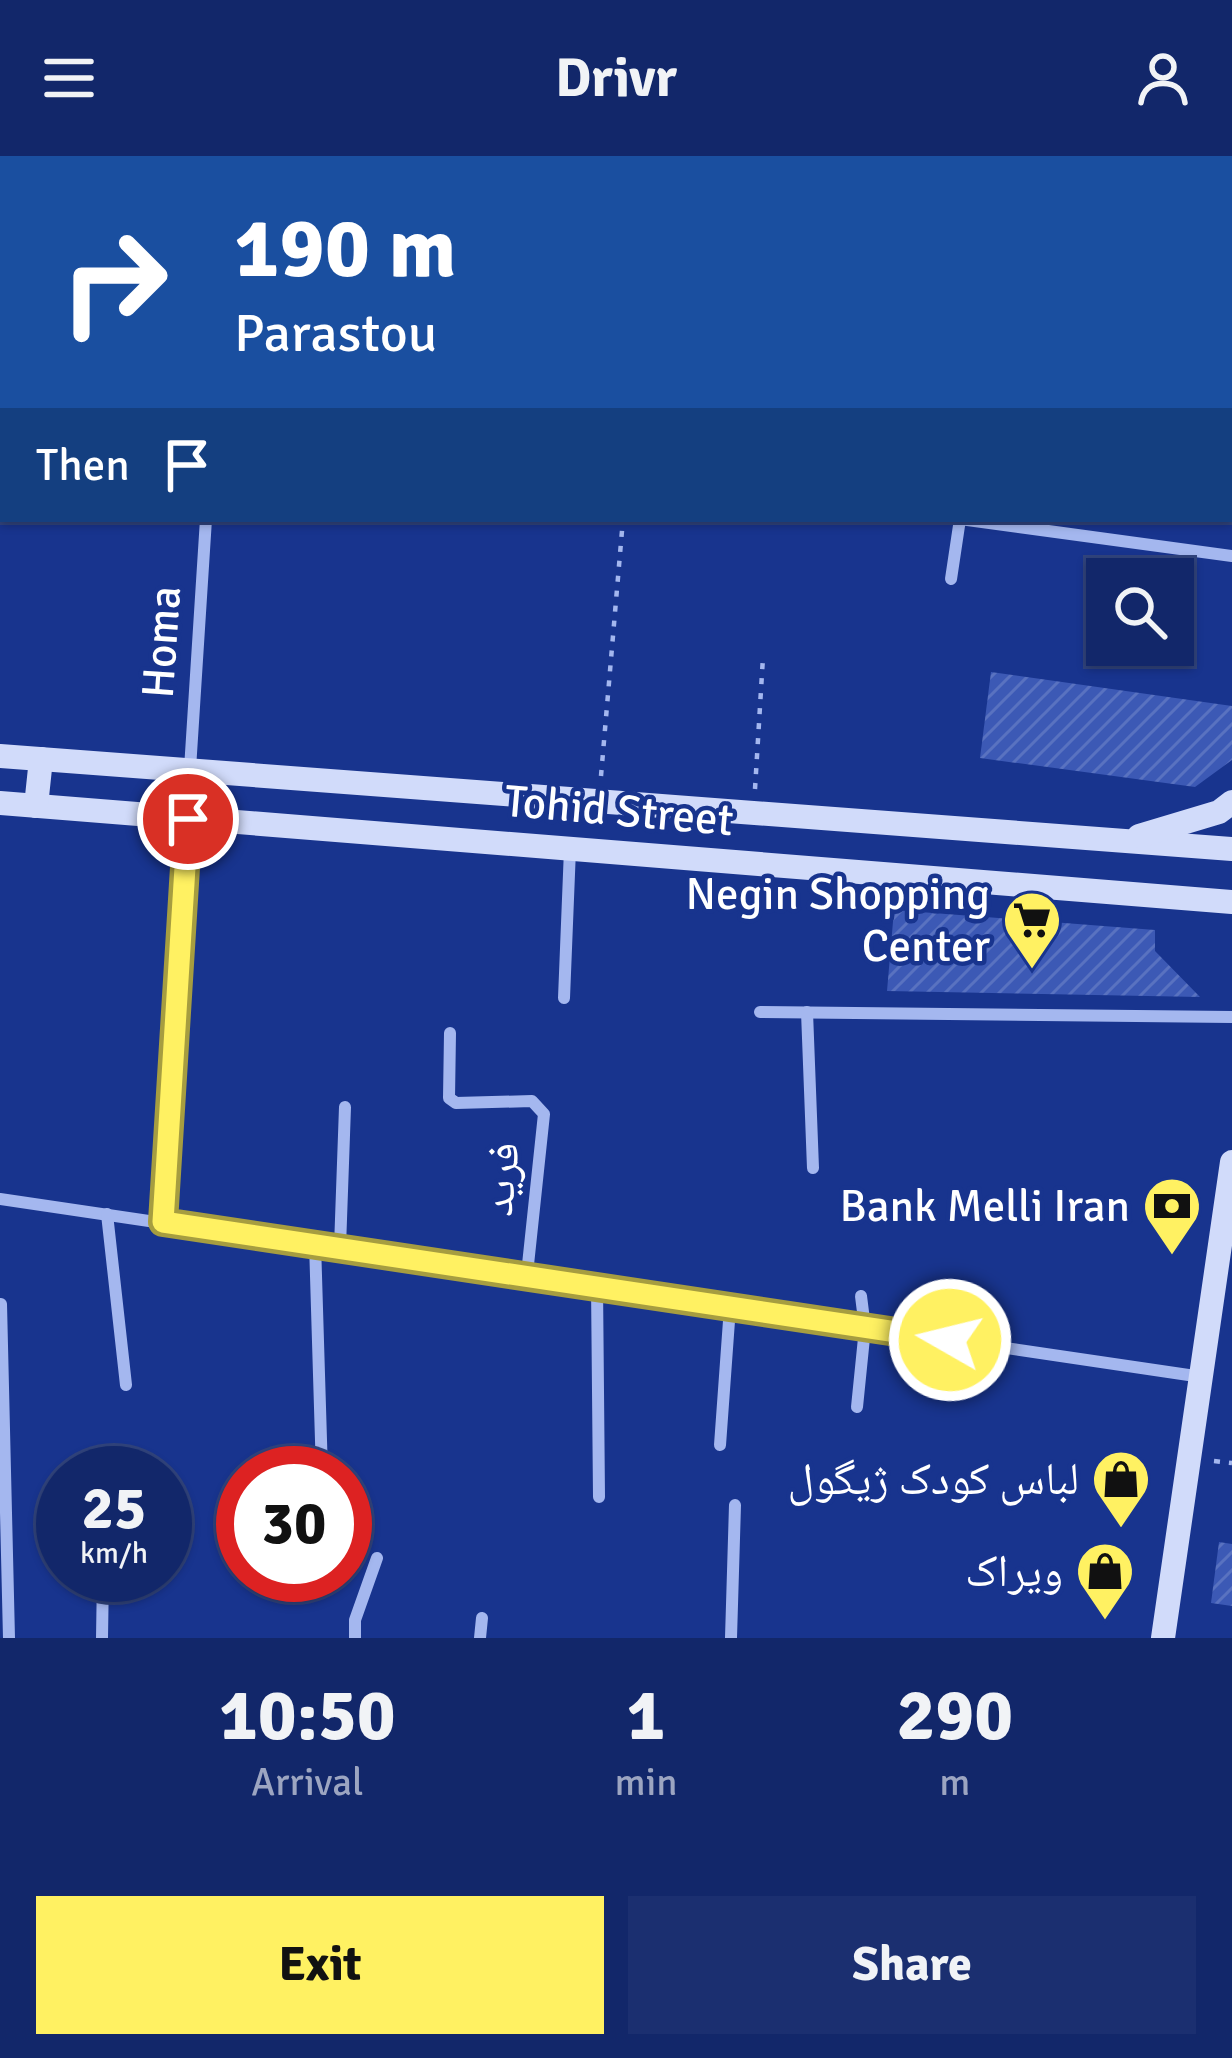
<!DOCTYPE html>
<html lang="en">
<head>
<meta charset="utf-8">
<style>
	body { margin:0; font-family:Signika,"Noto Naskh Arabic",sans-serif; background:#1b2f70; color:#f1f3f6; height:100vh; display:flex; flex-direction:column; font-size:45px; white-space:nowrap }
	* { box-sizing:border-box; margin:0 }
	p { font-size:39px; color:#9ca5c1 }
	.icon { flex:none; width:66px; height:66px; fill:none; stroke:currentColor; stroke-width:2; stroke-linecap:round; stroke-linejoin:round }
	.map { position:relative; height:1482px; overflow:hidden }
	.panel { display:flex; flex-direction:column; background:#12276a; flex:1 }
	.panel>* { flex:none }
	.hud { position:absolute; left:0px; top:0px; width:1233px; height:366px; box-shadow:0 3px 9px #0004,0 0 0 3px #31447e; background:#1a4fa0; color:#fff; overflow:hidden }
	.buttons { position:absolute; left:1086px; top:402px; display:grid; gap:24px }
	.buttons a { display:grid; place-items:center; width:108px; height:108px; border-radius:0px; background:#12276a; box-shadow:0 3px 9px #0004,0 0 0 3px #31447e; font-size:60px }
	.speed { position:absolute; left:36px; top:1290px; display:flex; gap:24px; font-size:60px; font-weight:700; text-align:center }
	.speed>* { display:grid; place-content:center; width:156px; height:156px; border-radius:50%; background:#12276a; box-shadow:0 3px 9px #0004,0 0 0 3px #31447e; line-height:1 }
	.speed small { font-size:30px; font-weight:400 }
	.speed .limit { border:18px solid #d22; background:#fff; color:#111 }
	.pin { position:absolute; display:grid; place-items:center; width:102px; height:102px; color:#fff; margin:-51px; border:6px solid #fff; border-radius:50%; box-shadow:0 3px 12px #0007 }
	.me { position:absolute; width:132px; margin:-66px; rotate:278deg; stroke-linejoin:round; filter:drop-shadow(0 0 9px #0008) }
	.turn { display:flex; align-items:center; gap:42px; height:252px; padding:0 36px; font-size:54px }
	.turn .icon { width:156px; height:156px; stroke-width:2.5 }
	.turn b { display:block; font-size:84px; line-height:102px }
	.then { display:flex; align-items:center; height:114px; padding:0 36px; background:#0003; gap:24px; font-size:45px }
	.eta { display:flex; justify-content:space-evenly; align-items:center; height:204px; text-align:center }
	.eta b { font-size:72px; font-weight:800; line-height:84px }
	.primary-button { display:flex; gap:24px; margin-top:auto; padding:24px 36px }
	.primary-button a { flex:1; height:138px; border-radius:0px; background:#fff162; color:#111; font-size:48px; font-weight:800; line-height:138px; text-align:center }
	.primary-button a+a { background:#1b2f70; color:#f1f3f6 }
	header { display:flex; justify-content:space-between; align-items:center; height:156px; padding:0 36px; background:#12276a; font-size:54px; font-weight:800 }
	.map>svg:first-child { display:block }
	.building { fill:url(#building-hatch) }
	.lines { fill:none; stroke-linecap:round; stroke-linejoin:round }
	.path { stroke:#a4b7ef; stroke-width:4.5; stroke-dasharray:6 9; stroke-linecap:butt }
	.street { stroke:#a4b7ef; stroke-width:12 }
	.secondary { stroke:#d1dbfa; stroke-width:24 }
	.route-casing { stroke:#a69d40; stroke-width:30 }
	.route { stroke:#fff162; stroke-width:21 }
	.labels { text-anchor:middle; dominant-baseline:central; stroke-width:9; stroke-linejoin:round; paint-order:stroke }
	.street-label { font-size:45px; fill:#fff; stroke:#18348e }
	.poi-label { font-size:45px; fill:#fff; stroke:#18348e; text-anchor:end }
</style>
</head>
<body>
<header><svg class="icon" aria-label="menu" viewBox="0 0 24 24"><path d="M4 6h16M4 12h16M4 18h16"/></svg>Drivr<svg class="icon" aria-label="person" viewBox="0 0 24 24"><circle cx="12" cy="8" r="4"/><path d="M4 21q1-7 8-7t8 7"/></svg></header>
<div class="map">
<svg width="1232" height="1482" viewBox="0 0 1232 1482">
	<defs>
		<pattern id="building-hatch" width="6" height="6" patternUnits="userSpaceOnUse" patternTransform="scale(3)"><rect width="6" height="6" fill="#3c59b5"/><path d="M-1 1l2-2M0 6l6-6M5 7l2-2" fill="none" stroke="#5972c0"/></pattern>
	</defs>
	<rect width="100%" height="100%" fill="#18348e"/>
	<g class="building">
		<polygon points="991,516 1232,550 1232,604 1195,631 980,602"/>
		<polygon points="894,754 1155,774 1155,795 1200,841 887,835"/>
		<polygon points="1219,1386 1232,1388 1232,1450 1211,1447"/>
	</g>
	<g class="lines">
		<g class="path">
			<polyline points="601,620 623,363"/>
			<polyline points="755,633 763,501"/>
			<polyline points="1214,1305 1232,1307"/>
		</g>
		<g class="street">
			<polyline points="229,3 229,0"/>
			<polyline points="451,3 451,0"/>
			<polyline points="804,3 804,0"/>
			<polyline points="1016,3 1017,0"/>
			<polyline points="0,76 3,76"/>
			<polyline points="960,363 1232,400"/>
			<polyline points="951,423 960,363"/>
			<polyline points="190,613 206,363"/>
			<polyline points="564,842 570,693"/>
			<polyline points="760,856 1232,861"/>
			<polyline points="807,856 813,1012"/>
			<polyline points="450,877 449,942 456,947 532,945 544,958 527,1118"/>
			<polyline points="0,1043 1202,1221"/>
			<polyline points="107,1058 126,1229"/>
			<polyline points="163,1066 188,663"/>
			<polyline points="315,1087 322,1317"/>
			<polyline points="340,1091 345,951"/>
			<polyline points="597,1129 599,1341"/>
			<polyline points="1,1148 9,1482"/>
			<polyline points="857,1251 865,1172 861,1140"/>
			<polyline points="720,1289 730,1151"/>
			<polyline points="113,1317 114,1309"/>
			<polyline points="102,1482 103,1419"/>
			<polyline points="355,1482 355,1464 377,1402"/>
			<polyline points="480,1482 482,1462"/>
			<polyline points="731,1482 735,1349"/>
		</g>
		<g class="secondary">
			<polyline points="0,600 1232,693"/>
			<polyline points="0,647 1232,746"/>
			<polyline points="36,650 41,603"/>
			<polyline points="1139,680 1219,656 1232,646"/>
			<polyline points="1163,1482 1232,1006"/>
		</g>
	</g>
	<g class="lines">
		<g class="route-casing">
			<polyline id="route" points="188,663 163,1066 950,1184"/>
		</g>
		<use href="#route" class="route"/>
	</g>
	<defs>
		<g id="supermarket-pin" transform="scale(3)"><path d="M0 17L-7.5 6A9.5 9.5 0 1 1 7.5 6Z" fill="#fff162" stroke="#18348e"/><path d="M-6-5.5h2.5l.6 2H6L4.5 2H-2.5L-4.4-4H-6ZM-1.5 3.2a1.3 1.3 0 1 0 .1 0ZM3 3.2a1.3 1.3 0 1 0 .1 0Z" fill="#111"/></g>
		<g id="bank-pin" transform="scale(3)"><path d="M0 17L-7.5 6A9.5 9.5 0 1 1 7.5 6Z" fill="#fff162" stroke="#18348e"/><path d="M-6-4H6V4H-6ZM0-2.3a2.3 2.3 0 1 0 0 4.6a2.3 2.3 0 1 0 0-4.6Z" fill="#111"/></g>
		<g id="shop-pin" transform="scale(3)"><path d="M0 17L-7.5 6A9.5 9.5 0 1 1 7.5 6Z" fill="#fff162" stroke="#18348e"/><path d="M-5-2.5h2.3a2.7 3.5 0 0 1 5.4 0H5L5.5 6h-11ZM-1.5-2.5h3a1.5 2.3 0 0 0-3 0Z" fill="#111"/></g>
	</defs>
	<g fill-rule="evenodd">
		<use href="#supermarket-pin" x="1032" y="764"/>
		<use href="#bank-pin" x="1172" y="1050"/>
		<use href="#shop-pin" x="1121" y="1323"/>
		<use href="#shop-pin" x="1105" y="1415"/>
	</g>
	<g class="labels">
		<g class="street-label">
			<text transform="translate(162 486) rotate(-86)">Homa</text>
			<text transform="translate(619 655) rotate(5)">Tohid Street</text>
			<text transform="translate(501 1023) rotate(-84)">فرید</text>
		</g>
		<g class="poi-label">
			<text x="990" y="738">Negin Shopping<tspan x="990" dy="52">Center</tspan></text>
			<text x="1130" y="1050">Bank Melli Iran</text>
			<text x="1079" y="1323">لباس کودک ژیگول</text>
			<text x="1063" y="1415">ویراک</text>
		</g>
	</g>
</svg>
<div class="buttons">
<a><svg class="icon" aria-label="search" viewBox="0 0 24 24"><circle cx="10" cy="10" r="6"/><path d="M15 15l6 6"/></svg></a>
</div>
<div class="speed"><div>25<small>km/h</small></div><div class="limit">30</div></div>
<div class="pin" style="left:188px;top:663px;background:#d93025"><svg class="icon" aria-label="arrive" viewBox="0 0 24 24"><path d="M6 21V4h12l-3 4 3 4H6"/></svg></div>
<svg class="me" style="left:950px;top:1184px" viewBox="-20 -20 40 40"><circle r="17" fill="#fff162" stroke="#fff" stroke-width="3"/><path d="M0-11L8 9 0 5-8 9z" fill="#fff"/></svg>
<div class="hud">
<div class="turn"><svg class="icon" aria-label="right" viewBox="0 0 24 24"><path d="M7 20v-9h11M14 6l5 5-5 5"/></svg><div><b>190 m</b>Parastou</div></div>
<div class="then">Then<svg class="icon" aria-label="arrive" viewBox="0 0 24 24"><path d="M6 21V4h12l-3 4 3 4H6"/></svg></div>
</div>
</div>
<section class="panel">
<div class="eta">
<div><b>10:50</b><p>Arrival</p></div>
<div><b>1</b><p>min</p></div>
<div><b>290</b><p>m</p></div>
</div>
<div class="primary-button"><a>Exit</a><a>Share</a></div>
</section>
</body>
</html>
